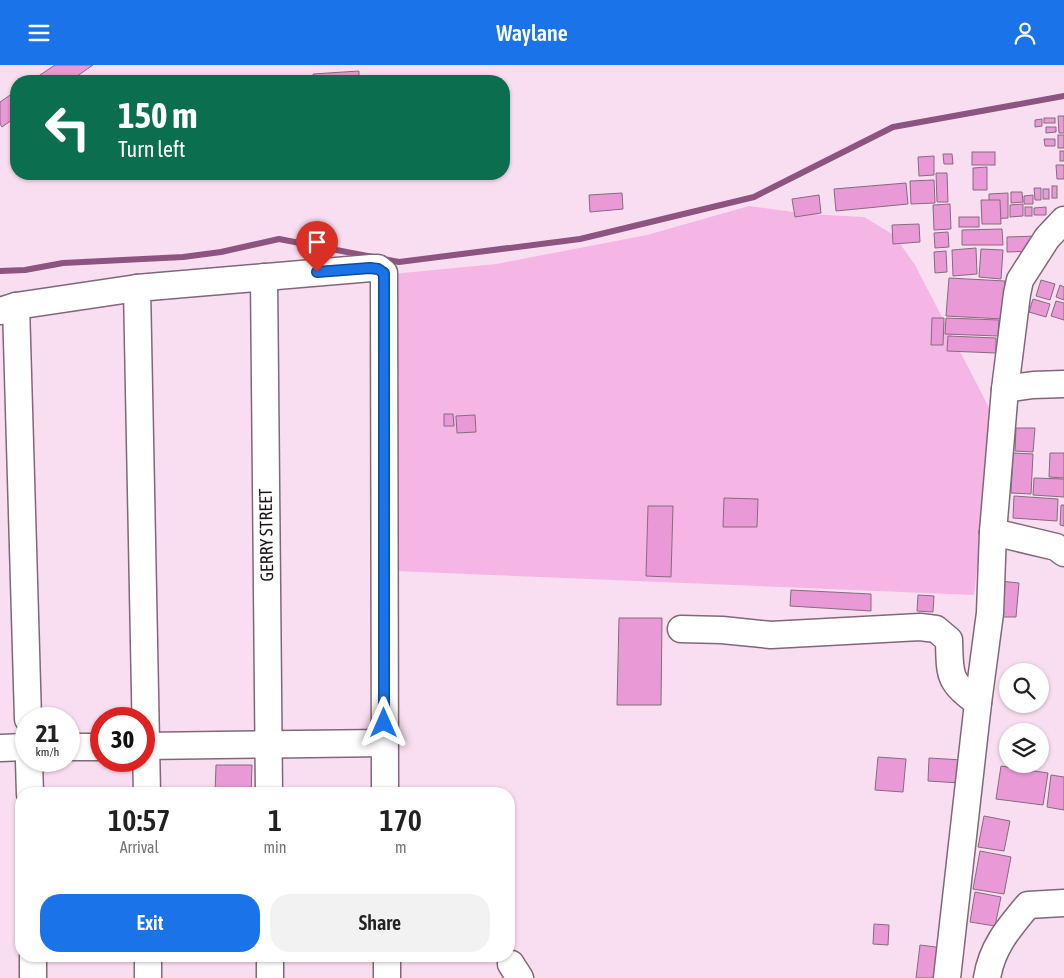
<!DOCTYPE html>
<html lang="en">
<head>
<meta charset="utf-8">
<style>
	body { margin:0; font-family:"Asap Condensed",sans-serif; background:#f2f2f2; color:#222; height:100vh; display:flex; flex-direction:column; font-size:19px; white-space:nowrap }
	* { box-sizing:border-box; margin:0 }
	p { font-size:16px; color:#767676 }
	.icon { flex:none; width:28px; height:28px; fill:none; stroke:currentColor; stroke-width:2; stroke-linecap:round; stroke-linejoin:round }
	.map { position:relative; flex:1; overflow:hidden }
	.drawer { position:absolute; left:15px; top:722px; width:500px; height:175px; display:flex; flex-direction:column; background:#fff; border-radius:20px; box-shadow:0 1px 4px #0004 }
	.drawer>* { flex:none }
	.banner { position:absolute; left:10px; top:10px; width:500px; height:105px; border-radius:20px; box-shadow:0 1px 4px #0004; background:#0b6e4f; color:#fff; overflow:hidden }
	.tools { position:absolute; left:999px; top:598px; display:grid; gap:10px }
	.tools a { display:grid; place-items:center; width:50px; height:50px; border-radius:50%; background:#fff; box-shadow:0 1px 4px #0004; font-size:25px }
	.speed { position:absolute; left:15px; top:642px; display:flex; gap:10px; font-size:25px; font-weight:700; text-align:center }
	.speed>* { display:grid; place-content:center; width:65px; height:65px; border-radius:50%; background:#fff; box-shadow:0 1px 4px #0004; line-height:1 }
	.speed small { font-size:12px; font-weight:400 }
	.speed .limit { border:8px solid #d22; background:#fff; color:#111 }
	.pin { position:absolute; display:grid; place-items:center; width:42px; height:42px; color:#fff; margin:-51px -21px; border-radius:50% 50% 50% 0; rotate:-45deg; box-shadow:0 0 5px #0007 }
	.pin .icon { rotate:45deg }
	.me { position:absolute; width:55px; margin:-28px; rotate:0deg; stroke-linejoin:round; filter:drop-shadow(0 0 4px #0008) }
	.turn { display:flex; align-items:center; gap:18px; height:105px; padding:0 25px; font-size:22px }
	.turn .icon { width:65px; height:65px; stroke-width:2.5 }
	.turn b { display:block; font-size:35px; line-height:42px }
	.eta { display:flex; justify-content:space-evenly; align-items:center; height:85px; text-align:center }
	.eta b { font-size:30px; font-weight:600; line-height:35px }
	.action { display:flex; gap:10px; margin-top:auto; padding:10px 25px }
	.action a { flex:1; height:58px; border-radius:20px; background:#1a73e8; color:#fff; font-size:20px; font-weight:600; line-height:58px; text-align:center }
	.action a+a { background:#f2f2f2; color:#222 }
	header { display:flex; justify-content:space-between; align-items:center; height:65px; padding:0 25px; background:#1a73e8; color:#fff; font-size:22px; font-weight:600 }
	.map>svg:first-child { display:block }
	.green { fill:#f6b6e5 }
	.lines { fill:none; stroke-linecap:round; stroke-linejoin:round }
	.stream { stroke:#8c547f; stroke-width:6 }
	.building { fill:#e999d5; stroke:#846c7d }
	.minor-casing { stroke:#806879; stroke-width:29 }
	.minor { stroke:#fff; stroke-width:26 }
	.route-casing { stroke:#114b97; stroke-width:12 }
	.route { stroke:#1a73e8; stroke-width:9 }
	.labels { text-anchor:middle; dominant-baseline:central; stroke-width:5; stroke-linejoin:round; paint-order:stroke }
	.street-label { font-size:18px; fill:#1d141a; stroke:#fff }
</style>
</head>
<body>
<header><svg class="icon" aria-label="menu" viewBox="0 0 24 24"><path d="M4 6h16M4 12h16M4 18h16"/></svg>Waylane<svg class="icon" aria-label="person" viewBox="0 0 24 24"><circle cx="12" cy="8" r="4"/><path d="M4 21q1-7 8-7t8 7"/></svg></header>
<div class="map">
<svg width="1064" height="913" viewBox="0 0 1064 913">
	<rect width="100%" height="100%" fill="#f9def1"/>
	<polygon class="green" points="749,141 808,149 864,152 894,170 915,200 995,354 974,530 394,506 392,209 496,199 647,170"/>
	<g class="lines">
		<polyline class="stream" points="0,206 25,205 63,198 183,192 221,187 279,174 399,197 580,174 754,132 893,62 1064,31"/>
	</g>
	<g class="building">
		<polygon points="55,0 93,0 70,16 31,16"/>
		<polygon points="359,6 359,16 314,16 313,9"/>
		<polygon points="16,26 16,52 2,62 0,59 0,37"/>
		<polygon points="1058,51 1064,51 1064,68 1059,68"/>
		<rect x="1044" y="53" width="11" height="5"/>
		<polygon points="1042,54 1042,61 1035,62 1035,55"/>
		<polygon points="1046,62 1056,62 1056,67 1046,68"/>
		<rect x="1058" y="70" width="6" height="13"/>
		<polygon points="1044,74 1055,74 1055,81 1045,81"/>
		<rect x="1060" y="86" width="4" height="10"/>
		<rect x="972" y="87" width="23" height="13"/>
		<polygon points="943,89 952,89 953,99 944,99"/>
		<polygon points="934,91 934,110 919,111 918,92"/>
		<polygon points="1056,100 1064,100 1064,114 1057,114"/>
		<polygon points="987,102 987,125 973,125 973,103"/>
		<polygon points="936,108 947,108 948,137 937,137"/>
		<polygon points="934,115 935,138 911,139 910,116"/>
		<polygon points="906,118 908,139 836,146 834,124"/>
		<rect x="1052" y="121" width="5" height="12"/>
		<polygon points="1034,123 1041,123 1041,135 1035,135"/>
		<rect x="1043" y="124" width="6" height="10"/>
		<polygon points="1011,127 1022,127 1023,137 1011,138"/>
		<polygon points="622,128 623,144 590,147 589,130"/>
		<polygon points="1008,128 1008,153 989,154 989,129"/>
		<polygon points="819,130 821,148 795,152 792,134"/>
		<polygon points="1033,130 1033,139 1024,139 1024,131"/>
		<polygon points="981,135 1000,135 1001,159 982,159"/>
		<polygon points="950,139 951,164 934,165 933,140"/>
		<polygon points="1023,139 1023,151 1010,152 1010,140"/>
		<rect x="1025" y="142" width="7" height="9"/>
		<polygon points="1046,142 1046,150 1034,150 1034,143"/>
		<rect x="959" y="152" width="20" height="10"/>
		<polygon points="919,159 920,177 893,179 892,160"/>
		<polygon points="1002,164 1003,180 962,180 962,165"/>
		<polygon points="948,167 949,182 935,183 934,168"/>
		<polygon points="1038,171 1038,186 1007,187 1007,172"/>
		<polygon points="976,183 977,209 953,211 952,185"/>
		<polygon points="981,184 1003,185 1001,214 979,212"/>
		<polygon points="946,186 947,207 935,208 934,187"/>
		<polygon points="949,213 1005,216 1003,254 946,251"/>
		<polygon points="1041,215 1055,219 1050,235 1036,231"/>
		<polygon points="1060,220 1064,222 1064,235 1056,232"/>
		<polygon points="1033,234 1050,239 1046,252 1029,247"/>
		<polygon points="1056,236 1064,238 1064,255 1051,251"/>
		<polygon points="932,253 944,253 943,280 931,280"/>
		<polygon points="946,253 999,255 998,271 945,269"/>
		<polygon points="948,271 996,273 996,288 947,286"/>
		<polygon points="444,349 453,349 454,361 444,361"/>
		<polygon points="475,350 476,367 457,368 456,351"/>
		<polygon points="1016,363 1035,363 1033,387 1015,386"/>
		<polygon points="1013,388 1033,389 1031,429 1011,428"/>
		<polygon points="1050,388 1064,388 1064,413 1049,412"/>
		<polygon points="1034,413 1064,414 1064,432 1033,430"/>
		<polygon points="1014,431 1058,434 1057,456 1013,453"/>
		<polygon points="724,433 758,434 757,462 723,462"/>
		<polygon points="1061,440 1064,440 1064,461 1060,460"/>
		<polygon points="648,441 673,441 671,512 646,511"/>
		<polygon points="1000,516 1019,518 1016,552 998,552"/>
		<polygon points="791,525 871,529 871,546 790,541"/>
		<polygon points="918,530 934,531 933,547 917,546"/>
		<polygon points="619,553 662,553 661,640 617,640"/>
		<polygon points="878,692 906,694 903,727 875,725"/>
		<polygon points="929,693 962,695 960,718 928,716"/>
		<polygon points="216,700 252,700 251,729 215,729"/>
		<polygon points="1001,701 1048,708 1043,740 996,734"/>
		<polygon points="1051,710 1064,712 1064,745 1047,742"/>
		<polygon points="984,751 1010,756 1004,786 978,782"/>
		<polygon points="980,786 1011,792 1004,829 973,824"/>
		<polygon points="975,827 1001,832 995,861 970,857"/>
		<polygon points="874,859 889,860 888,880 873,879"/>
		<polygon points="920,880 944,883 940,913 916,913"/>
	</g>
	<g class="lines">
		<g class="minor-casing">
			<g id="minor">
				<polyline points="264,212 269,729"/>
				<polyline points="137,223 147,729"/>
				<polyline points="16,241 28,654"/>
				<polyline points="0,246 16,241 137,223 371,203 378,203 384,208 385,729"/>
				<polyline points="1005,324 1033,320 1064,319"/>
				<polyline points="993,467 1056,482 1064,488"/>
				<path d="M 681,564 L 722,565 L 771,570 L 920,562 L 936,564 L 949,575 C 950,611 948,616 978,638"/>
				<polyline points="144,681 384,678"/>
				<polyline points="69,682 101,682"/>
				<polyline points="0,683 26,682"/>
				<polyline points="29,696 30,729"/>
				<polyline points="33,891 33,913"/>
				<polyline points="148,891 148,913"/>
				<polyline points="270,891 270,913"/>
				<polyline points="387,891 387,913"/>
				<polyline points="511,899 520,913"/>
				<polyline points="947,913 978,638 990,548 993,467 1005,324 1017,229 1020,215 1047,173 1064,155"/>
				<path d="M 987,913 C 992,882 1008,864 1028,840 L 1064,838"/>
			</g>
		</g>
		<use href="#minor" class="minor"/>
	</g>
	<g class="lines">
		<g class="route-casing">
			<polyline id="route" points="317,207 370,203 378,204 384,208 384,658"/>
		</g>
		<use href="#route" class="route"/>
	</g>
	<g class="labels">
		<g class="street-label">
			<text transform="translate(266 470) rotate(-91)">GERRY STREET</text>
		</g>
	</g>
</svg>
<div class="tools">
<a><svg class="icon" aria-label="search" viewBox="0 0 24 24"><circle cx="10" cy="10" r="6"/><path d="M15 15l6 6"/></svg></a>
<a><svg class="icon" aria-label="layers" viewBox="0 0 24 24"><path d="M12 4l9 5-9 5-9-5zM3 14l9 5 9-5"/></svg></a>
</div>
<div class="speed"><div>21<small>km/h</small></div><div class="limit">30</div></div>
<div class="pin" style="left:317px;top:207px;background:#d93025"><svg class="icon" aria-label="arrive" viewBox="0 0 24 24"><path d="M6 21V4h12l-3 4 3 4H6"/></svg></div>
<svg class="me" style="left:384px;top:658px" viewBox="-20 -20 40 40"><path d="M0-17L14 15 0 8-14 15z" fill="#1a73e8" stroke="#fff" stroke-width="4"/></svg>
<div class="banner">
<div class="turn"><svg class="icon" aria-label="left" viewBox="0 0 24 24"><path d="M17 20v-9H6M10 6l-5 5 5 5"/></svg><div><b>150 m</b>Turn left</div></div>
</div>
<section class="drawer">
<div class="eta">
<div><b>10:57</b><p>Arrival</p></div>
<div><b>1</b><p>min</p></div>
<div><b>170</b><p>m</p></div>
</div>
<div class="action"><a>Exit</a><a>Share</a></div>
</section>
</div>
</body>
</html>
